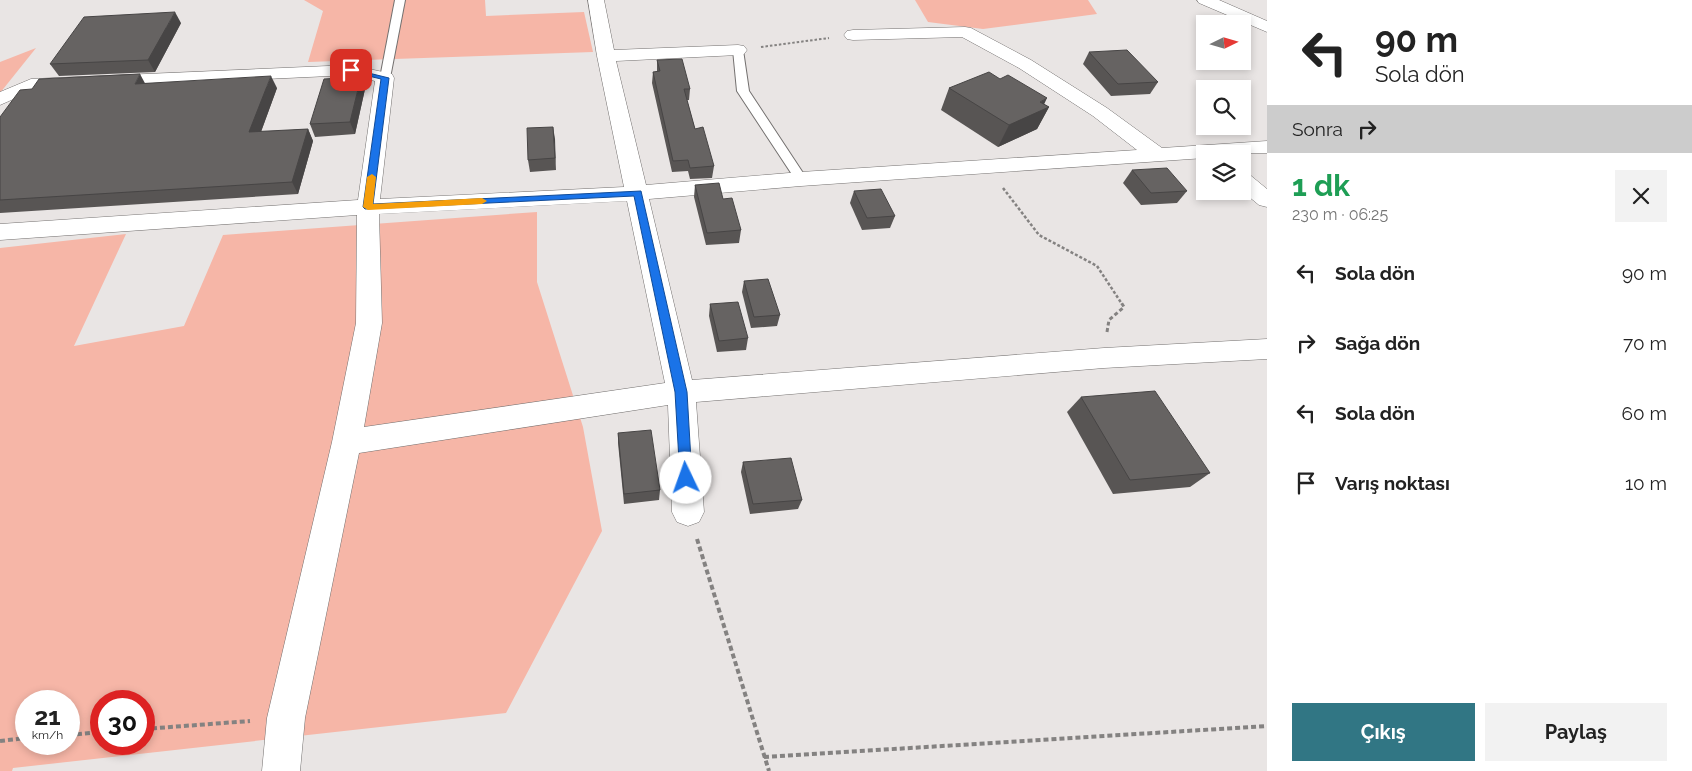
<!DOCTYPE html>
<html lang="tr">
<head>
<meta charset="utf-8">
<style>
	body { margin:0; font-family:Raleway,sans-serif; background:#f2f2f2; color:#222; height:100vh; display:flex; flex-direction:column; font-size:19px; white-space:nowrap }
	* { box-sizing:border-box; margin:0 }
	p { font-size:16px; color:#767676 }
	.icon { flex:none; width:28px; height:28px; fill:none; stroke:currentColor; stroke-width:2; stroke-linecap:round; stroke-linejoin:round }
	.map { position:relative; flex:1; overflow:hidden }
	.details { display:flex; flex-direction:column; background:#fff; width:425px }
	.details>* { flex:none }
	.banner { background:#fff; color:#222; overflow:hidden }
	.needle { width:32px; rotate:85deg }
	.buttons { position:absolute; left:1196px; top:15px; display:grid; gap:10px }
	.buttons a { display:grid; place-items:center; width:55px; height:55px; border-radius:0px; background:#fff; box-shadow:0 2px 8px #0003; font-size:25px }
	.speed { position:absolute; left:15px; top:690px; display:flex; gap:10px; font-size:25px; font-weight:700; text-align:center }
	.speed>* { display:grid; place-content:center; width:65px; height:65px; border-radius:50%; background:#fff; box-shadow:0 2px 8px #0003; line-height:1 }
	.speed small { font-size:12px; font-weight:400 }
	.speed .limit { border:8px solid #d22; background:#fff; color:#111 }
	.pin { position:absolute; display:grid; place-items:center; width:42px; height:42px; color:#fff; margin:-21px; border-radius:10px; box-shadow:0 2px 8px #0006 }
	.me { position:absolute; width:55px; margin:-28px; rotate:357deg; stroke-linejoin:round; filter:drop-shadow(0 0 4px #0008) }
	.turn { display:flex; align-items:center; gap:18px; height:105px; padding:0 25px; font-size:22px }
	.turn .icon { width:65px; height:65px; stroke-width:2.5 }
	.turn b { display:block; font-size:35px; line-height:42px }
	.then { display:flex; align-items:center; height:48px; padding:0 25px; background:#0003; gap:10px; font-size:19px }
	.round { display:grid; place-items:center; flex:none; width:52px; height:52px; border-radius:0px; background:#f2f2f2 }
	.overview { display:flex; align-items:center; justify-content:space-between; height:85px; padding:0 25px }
	h1 { font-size:30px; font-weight:700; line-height:38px; color:#1e9e55 }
	.button { display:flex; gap:10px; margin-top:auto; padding:10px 25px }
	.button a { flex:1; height:58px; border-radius:0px; background:#317684; color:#fff; font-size:20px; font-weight:700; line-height:58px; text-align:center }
	.button a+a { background:#f2f2f2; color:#222 }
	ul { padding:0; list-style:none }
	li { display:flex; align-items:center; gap:15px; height:70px; padding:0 25px }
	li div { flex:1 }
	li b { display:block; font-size:19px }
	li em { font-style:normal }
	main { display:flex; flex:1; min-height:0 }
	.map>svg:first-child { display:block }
	.green { fill:#f6b6a7; fill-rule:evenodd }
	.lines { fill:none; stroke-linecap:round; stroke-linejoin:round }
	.service-casing { stroke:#73706f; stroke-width:2 }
	.minor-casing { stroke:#73706f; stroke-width:1 }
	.tertiary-casing { stroke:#73706f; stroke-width:1 }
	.path-far3 { stroke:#848281; stroke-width:2; stroke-dasharray:2.5 2; stroke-linecap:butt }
	.path-far2 { stroke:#848281; stroke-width:2.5; stroke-dasharray:3 2; stroke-linecap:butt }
	.path-far1 { stroke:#848281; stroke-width:3; stroke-dasharray:4 2.5; stroke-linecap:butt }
	.path { stroke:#848281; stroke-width:4; stroke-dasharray:5 3; stroke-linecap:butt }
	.service { fill:#fff; fill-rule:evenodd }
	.minor { fill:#fff; fill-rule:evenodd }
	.tertiary { fill:#fff; fill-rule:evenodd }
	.wall { fill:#585554 }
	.shaded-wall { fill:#474545 }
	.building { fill:#666362; stroke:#474545 }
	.route { fill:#1a73e8; stroke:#114b97 }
	.slow { fill:#f59e0b }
</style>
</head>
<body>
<main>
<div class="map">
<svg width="1267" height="771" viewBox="0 0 1267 771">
	<rect width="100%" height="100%" fill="#e9e5e4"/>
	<g class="green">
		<polygon points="304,0 485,0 486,16 584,12 593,52 308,62 323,11"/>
		<polygon points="915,0 1088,0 1097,14 983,29 928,22"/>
		<polygon points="36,48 0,93 0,62"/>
		<path d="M 537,212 L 537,282 L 583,427 L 602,531 L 506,713 L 13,768 L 12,771 L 0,771 L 0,248 L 126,234 L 74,346 L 184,326 L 223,235 ZM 26,701 L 69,701 L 69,744 L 26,744 ZM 101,701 L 144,701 L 144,744 L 101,744 Z"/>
	</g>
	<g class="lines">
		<g class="service-casing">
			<g id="service">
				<polygon points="395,0 405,0 390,78 385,81 380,78"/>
				<polygon points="738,47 743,50 749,91 807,179 805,182 797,182 737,91 733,50"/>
			</g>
		</g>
		<g class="minor-casing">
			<g id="minor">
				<path d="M 588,0 L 604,0 L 614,50 L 738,45 L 744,46 L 747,50 L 744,54 L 738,55 L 616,61 L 646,185 L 801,172 L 1137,150 L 1093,116 L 1019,68 L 962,37 L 853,40 L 847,39 L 844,35 L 847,31 L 853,30 L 965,27 L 971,28 L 1031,60 L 1107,108 L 1162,148 L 1267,141 L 1267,153 L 1205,154 L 1205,158 L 801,186 L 649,199 L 692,380 L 1104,348 L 1267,339 L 1267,359 L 1104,368 L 696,402 L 704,512 L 699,522 L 688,526 L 677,522 L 672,512 L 668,405 L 359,453 L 305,718 L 300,771 L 262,771 L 267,718 L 332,442 L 356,323 L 357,215 L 0,240 L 0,224 L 358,200 L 375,81 L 351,75 L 34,90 L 0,105 L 0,92 L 31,79 L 351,65 L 392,74 L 394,78 L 380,199 L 624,187 L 597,56 ZM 627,201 L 665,383 L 364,427 L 382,323 L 379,214 Z"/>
				<polygon points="1242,173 1250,175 1267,189 1267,207 1259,205 1242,191"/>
			</g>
		</g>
		<g class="tertiary-casing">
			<polygon id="tertiary" points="1197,0 1219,0 1267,21 1267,32 1199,3"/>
		</g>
		<polyline class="path-far3" points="761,47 829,38"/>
		<polyline class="path-far2" points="1003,188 1039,235 1097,266 1122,304"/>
		<polyline class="path-far1" points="1107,332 1109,320 1124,307 1121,302"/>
		<g class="path">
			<polyline points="697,539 769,771"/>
			<polyline points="144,729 250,721"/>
			<polyline points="69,735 101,732"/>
			<polyline points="0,741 26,738"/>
			<polyline points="764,757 1267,726"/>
		</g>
		<use href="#service" class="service"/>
		<use href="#minor" class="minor"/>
		<use href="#tertiary" class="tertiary"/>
	</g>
	<g class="wall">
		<polygon points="181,23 155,72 59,76 50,64"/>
		<polygon points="1089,52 1158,82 1150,94 1111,96 1083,64"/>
		<polygon points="657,60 690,89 689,100 687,100 695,129 714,166 712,178 690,179 688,171 672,172 652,83 653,72 657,72"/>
		<polygon points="1000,79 1049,107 1037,129 998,147 941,110 949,88"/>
		<polygon points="145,83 277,88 261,132 308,129 313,141 298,194 0,213 0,117"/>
		<polygon points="365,89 355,134 315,137 310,124"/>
		<polygon points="553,127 556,170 530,172 528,160"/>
		<polygon points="1132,170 1187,191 1177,203 1141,205 1123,183"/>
		<polygon points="695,185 723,199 741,230 739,243 706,245 694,197"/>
		<polygon points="854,191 895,216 890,228 862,230 850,203"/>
		<polygon points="744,281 780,315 777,326 751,328 742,292"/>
		<polygon points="710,304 748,338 746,350 717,352 709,316"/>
		<polygon points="1081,397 1210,473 1190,487 1113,494 1067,412"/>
		<polygon points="618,433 660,490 659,500 624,504 618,443"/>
		<polygon points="743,462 802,500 798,509 750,514 741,472"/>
	</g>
	<g class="shaded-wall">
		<polygon points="175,12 181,23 155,72 148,60"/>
		<polygon points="140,74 147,87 135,84"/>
		<polygon points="271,76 277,88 256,145 249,132"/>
		<polygon points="361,77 365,89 355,134 350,122"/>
		<polygon points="1047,98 1041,111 1049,107 1037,129 998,147 1009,125 1040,102"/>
		<polygon points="553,127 555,139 556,170 555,158"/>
		<polygon points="308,129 313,141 298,194 292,182"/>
	</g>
	<g class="building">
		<polygon points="175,12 148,60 50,64 84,17"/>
		<polygon points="1127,50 1158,82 1118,84 1089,52"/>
		<polygon points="682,59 690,89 684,89 695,129 703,127 714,166 690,168 688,160 673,161 653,72 660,71 657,60"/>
		<polygon points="989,72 1000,79 1008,75 1047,98 1040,102 1049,107 1009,125 949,88"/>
		<polygon points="140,74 135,84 271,76 249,132 308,129 292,182 0,200 0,117 20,90 32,89 39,79"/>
		<polygon points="361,77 350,122 310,124 324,79"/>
		<polygon points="553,127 555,158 528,160 527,128"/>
		<polygon points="1167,168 1187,191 1151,193 1132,170"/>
		<polygon points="719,183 723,199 732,198 741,230 707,233 695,185"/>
		<polygon points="881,189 895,216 867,218 854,191"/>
		<polygon points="768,279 780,315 754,317 744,281"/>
		<polygon points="738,302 748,338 719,341 710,304"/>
		<polygon points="1155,391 1210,473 1130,480 1081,397"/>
		<polygon points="651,430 660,490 624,494 618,433"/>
		<polygon points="791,458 802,500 753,504 743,462"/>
	</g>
	<polygon class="route" points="348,68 389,78 373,204 641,191 687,392 692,478 691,482 686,483 682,482 680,478 675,392 634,196 365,209 363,207 381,79 348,71"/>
	<polygon class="slow" points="372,174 376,177 373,204 482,198 487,201 482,204 368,210 363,207 367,177"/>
</svg>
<div class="buttons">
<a><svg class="needle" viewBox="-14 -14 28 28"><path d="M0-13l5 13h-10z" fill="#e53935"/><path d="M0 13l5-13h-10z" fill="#767676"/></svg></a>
<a><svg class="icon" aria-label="search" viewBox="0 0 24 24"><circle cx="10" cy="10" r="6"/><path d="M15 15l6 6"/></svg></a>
<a><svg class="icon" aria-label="layers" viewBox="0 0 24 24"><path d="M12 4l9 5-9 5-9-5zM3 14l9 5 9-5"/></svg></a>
</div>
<div class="speed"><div>21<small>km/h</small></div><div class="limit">30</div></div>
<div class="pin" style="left:351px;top:70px;background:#d93025"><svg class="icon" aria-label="arrive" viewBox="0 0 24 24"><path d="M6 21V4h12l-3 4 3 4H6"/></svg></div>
<svg class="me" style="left:686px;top:478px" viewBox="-20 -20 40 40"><circle r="19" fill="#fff"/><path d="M0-13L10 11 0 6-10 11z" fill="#1a73e8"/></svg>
</div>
<section class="details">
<div class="banner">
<div class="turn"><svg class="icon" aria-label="left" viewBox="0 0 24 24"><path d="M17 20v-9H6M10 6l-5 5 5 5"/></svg><div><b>90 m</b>Sola dön</div></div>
<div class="then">Sonra<svg class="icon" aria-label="right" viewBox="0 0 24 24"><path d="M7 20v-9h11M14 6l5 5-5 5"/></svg></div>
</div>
<div class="overview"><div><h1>1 dk</h1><p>230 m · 06:25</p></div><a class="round"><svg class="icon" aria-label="close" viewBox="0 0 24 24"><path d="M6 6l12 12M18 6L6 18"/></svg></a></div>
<ul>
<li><svg class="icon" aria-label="left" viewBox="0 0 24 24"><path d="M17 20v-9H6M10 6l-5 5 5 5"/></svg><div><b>Sola dön</b></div><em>90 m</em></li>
<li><svg class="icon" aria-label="right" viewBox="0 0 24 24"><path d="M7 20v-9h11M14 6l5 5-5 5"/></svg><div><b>Sağa dön</b></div><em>70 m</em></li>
<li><svg class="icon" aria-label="left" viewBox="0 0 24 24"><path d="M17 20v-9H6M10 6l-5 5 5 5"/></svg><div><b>Sola dön</b></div><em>60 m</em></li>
<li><svg class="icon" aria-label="arrive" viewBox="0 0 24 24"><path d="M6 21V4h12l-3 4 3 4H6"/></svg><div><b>Varış noktası</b></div><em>10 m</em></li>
</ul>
<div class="button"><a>Çıkış</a><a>Paylaş</a></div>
</section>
</main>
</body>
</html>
